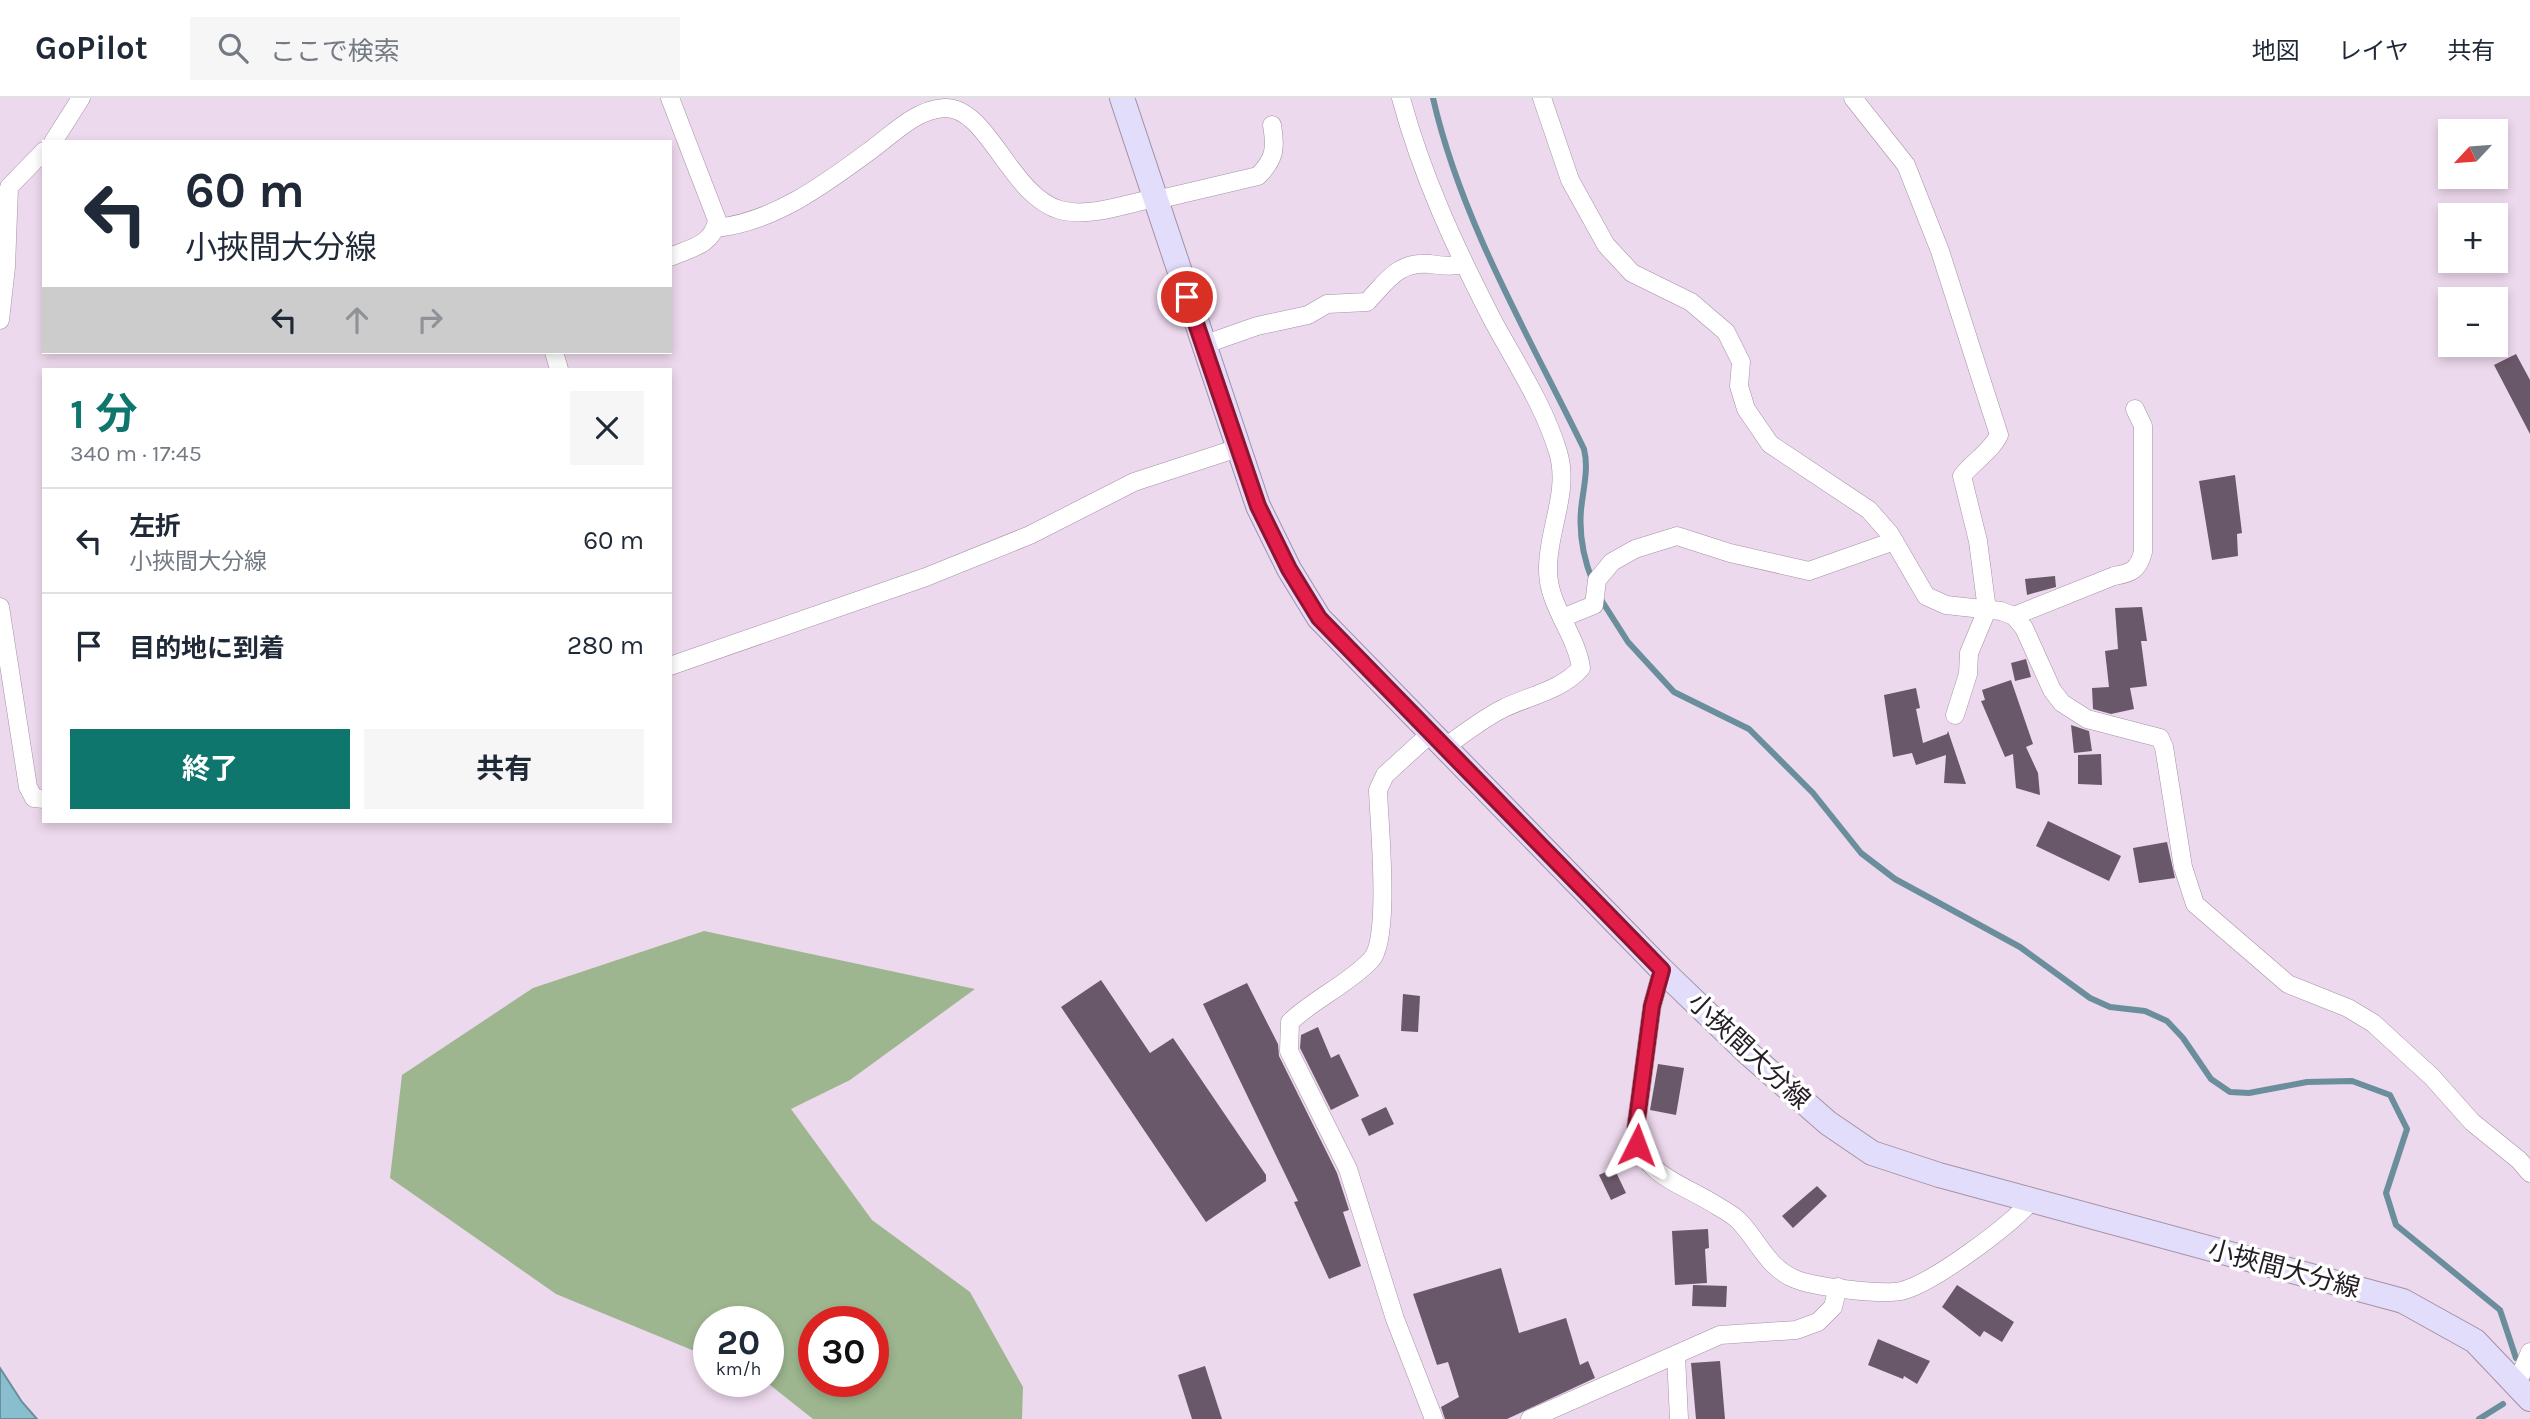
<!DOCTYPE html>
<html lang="ja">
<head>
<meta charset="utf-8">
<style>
	body { margin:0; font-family:Karla,"Noto Sans JP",sans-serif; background:#f6f6f7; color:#1f2937; height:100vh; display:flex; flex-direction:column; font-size:26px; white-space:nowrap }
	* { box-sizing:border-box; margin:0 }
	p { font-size:23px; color:#747a83 }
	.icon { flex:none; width:38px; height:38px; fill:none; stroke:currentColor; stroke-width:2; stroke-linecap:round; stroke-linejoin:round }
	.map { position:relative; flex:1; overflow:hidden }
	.side { position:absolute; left:42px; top:270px; width:630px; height:455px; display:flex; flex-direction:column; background:#fff; border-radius:0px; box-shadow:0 4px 10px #0003 }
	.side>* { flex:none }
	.banner { position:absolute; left:42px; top:42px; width:630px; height:214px; border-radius:0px; box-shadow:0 4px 10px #0003; background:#fff; color:#1f2937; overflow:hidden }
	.needle { width:46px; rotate:244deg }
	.controls { position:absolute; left:2438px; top:21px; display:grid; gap:14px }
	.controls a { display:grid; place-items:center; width:70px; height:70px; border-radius:0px; background:#fff; box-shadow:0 4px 10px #0003; font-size:35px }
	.speed { position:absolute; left:693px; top:1208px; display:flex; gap:14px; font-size:35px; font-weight:700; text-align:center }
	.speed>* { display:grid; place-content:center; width:91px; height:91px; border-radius:50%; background:#fff; box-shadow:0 4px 10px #0003; line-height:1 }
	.speed small { font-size:18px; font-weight:400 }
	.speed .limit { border:10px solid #d22; background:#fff; color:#111 }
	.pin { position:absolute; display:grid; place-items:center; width:60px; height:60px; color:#fff; margin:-30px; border:4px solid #fff; border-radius:50%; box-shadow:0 2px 7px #0007 }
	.me { position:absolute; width:77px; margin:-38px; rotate:3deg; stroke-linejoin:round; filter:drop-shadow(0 0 5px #0008) }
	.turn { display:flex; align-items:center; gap:24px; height:147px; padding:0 28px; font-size:32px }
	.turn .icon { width:91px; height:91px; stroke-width:2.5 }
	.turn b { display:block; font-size:49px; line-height:60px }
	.lanes { display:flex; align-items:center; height:66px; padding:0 28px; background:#0003; justify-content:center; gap:35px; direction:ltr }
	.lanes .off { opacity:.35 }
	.round { display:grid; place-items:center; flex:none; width:74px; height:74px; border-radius:0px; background:#f6f6f7 }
	.head { display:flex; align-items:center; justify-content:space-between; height:119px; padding:0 28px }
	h1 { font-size:42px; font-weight:700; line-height:52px; color:#0f766e }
	.button { display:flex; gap:14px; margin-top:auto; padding:14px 28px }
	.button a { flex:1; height:80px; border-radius:0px; background:#0f766e; color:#fff; font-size:28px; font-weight:700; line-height:80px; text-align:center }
	.button a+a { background:#f6f6f7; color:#1f2937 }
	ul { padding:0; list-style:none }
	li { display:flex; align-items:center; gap:21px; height:105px; padding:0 28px; border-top:2px solid #e0e1e3 }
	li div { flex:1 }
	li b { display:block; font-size:26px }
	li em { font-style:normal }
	header { display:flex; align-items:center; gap:42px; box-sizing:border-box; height:98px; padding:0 35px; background:#fff; border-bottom:2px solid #e0e1e3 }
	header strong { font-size:33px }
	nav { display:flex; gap:38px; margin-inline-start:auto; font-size:24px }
	.search { width:490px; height:63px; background:#f6f6f7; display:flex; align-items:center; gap:18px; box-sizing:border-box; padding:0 24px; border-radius:0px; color:#747a83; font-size:26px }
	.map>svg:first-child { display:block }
	.forest { fill:#9db68f; fill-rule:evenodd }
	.water { fill:#88bece; stroke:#6a8e9b; stroke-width:2 }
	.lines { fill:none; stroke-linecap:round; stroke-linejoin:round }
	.stream { stroke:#6a8e9b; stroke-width:6 }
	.building { fill:#695869 }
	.street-casing { stroke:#a491a4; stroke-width:19 }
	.secondary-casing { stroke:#a491a4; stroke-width:26 }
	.street { stroke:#fff; stroke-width:18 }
	.secondary { stroke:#e2ddfa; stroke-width:24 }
	.route-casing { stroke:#92132f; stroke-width:18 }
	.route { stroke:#e11d48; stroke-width:12 }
	.labels { text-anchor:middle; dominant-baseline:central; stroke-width:7; stroke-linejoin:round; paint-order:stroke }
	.street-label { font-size:26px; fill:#241d24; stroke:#fff }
</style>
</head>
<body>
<header>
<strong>GoPilot</strong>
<div class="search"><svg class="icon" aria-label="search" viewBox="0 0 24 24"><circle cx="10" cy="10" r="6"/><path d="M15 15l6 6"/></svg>ここで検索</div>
<nav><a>地図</a><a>レイヤ</a><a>共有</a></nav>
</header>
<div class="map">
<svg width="2530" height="1321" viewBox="0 0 2530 1321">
	<rect width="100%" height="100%" fill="#edd9ed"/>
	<path class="forest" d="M 704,833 L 975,891 L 850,982 L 791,1011 L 872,1122 L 970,1194 L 1023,1289 L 1022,1321 L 813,1321 L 765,1283 L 768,1283 L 768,1223 L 709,1223 L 709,1259 L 556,1196 L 390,1080 L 402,977 L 533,890 ZM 814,1223 L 873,1223 L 873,1283 L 814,1283 Z"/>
	<polygon class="water" points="0,1270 22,1304 37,1321 0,1321"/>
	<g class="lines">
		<g class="stream">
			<path d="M 1433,0 C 1461,123 1529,238 1584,351 C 1589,371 1583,391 1581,412 C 1579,436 1584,462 1593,484"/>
			<polyline points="1600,500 1628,544 1674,594 1749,631 1813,695 1861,755 1895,781 2020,849 2090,900 2110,909 2145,913 2167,923 2183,940 2211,981 2230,994 2249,995 2307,984 2352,983 2390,997 2407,1031 2386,1095 2396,1127 2500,1212 2516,1260"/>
			<polyline points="2479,1321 2503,1306"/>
		</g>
	</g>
	<g class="building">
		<polygon points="2516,256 2530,282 2530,336 2494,267"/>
		<polygon points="2235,377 2242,435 2237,436 2238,458 2212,462 2199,383"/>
		<polygon points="2055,478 2056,489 2027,497 2025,481"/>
		<polygon points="2142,509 2147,543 2141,543 2147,588 2130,590 2134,611 2111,616 2093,611 2092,590 2109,589 2105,553 2118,551 2115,510"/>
		<polygon points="2026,561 2031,579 2015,583 2011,565"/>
		<polygon points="2011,582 2033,646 2026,649 2038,675 2040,697 2016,690 2013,656 2005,659 1981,603 1985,602 1982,592"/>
		<polygon points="1916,590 1920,610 1916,611 1923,645 1947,636 1948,633 1966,686 1944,685 1946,657 1916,667 1912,655 1893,659 1884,597"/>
		<polygon points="2071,627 2089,633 2092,653 2074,655"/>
		<polygon points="2101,656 2102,687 2078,686 2078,657"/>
		<polygon points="2048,723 2121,758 2109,783 2036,748"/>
		<polygon points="2167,744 2175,780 2139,785 2133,750"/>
		<polygon points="1101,882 1150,955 1173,940 1266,1077 1266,1083 1206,1124 1061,909"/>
		<polygon points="1247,885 1278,946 1279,958 1337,1075 1349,1112 1343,1114 1361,1168 1329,1181 1294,1104 1298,1103 1203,906"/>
		<polygon points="1403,896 1420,898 1418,934 1401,933"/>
		<polygon points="1318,929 1331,960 1339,956 1359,998 1331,1012 1300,950 1301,937"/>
		<polygon points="1658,966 1684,970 1676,1017 1650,1012"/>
		<polygon points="1386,1009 1394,1026 1369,1038 1361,1021"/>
		<polygon points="1614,1070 1626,1095 1611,1102 1599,1077"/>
		<polygon points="1817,1088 1827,1098 1793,1130 1782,1118"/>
		<polygon points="1708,1131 1709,1150 1705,1151 1707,1185 1675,1187 1672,1133"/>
		<polygon points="1501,1170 1519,1235 1566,1220 1580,1267 1588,1263 1595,1280 1507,1321 1445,1321 1441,1309 1459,1299 1448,1264 1437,1267 1413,1196"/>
		<polygon points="1693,1187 1727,1188 1726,1209 1692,1208"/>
		<polygon points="1957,1187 2014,1224 2002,1244 1984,1233 1980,1239 1942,1209"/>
		<polygon points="1878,1241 1930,1263 1917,1286 1904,1278 1903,1281 1868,1267"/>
		<polygon points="1720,1263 1725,1321 1696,1321 1691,1265"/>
		<polygon points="1205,1268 1222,1321 1192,1321 1178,1277"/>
	</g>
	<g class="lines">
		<g class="street-casing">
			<g id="street">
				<path d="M 670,0 L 717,122 C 713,147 691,150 670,159"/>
				<path d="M 1401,0 C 1422,78 1455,149 1492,221 C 1515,264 1544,307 1558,354 C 1570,393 1548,431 1548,470 C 1547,507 1576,535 1581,570 C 1562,592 1529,598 1504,610 C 1482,621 1463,636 1444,650"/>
				<polyline points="1542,0 1570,82 1606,147 1632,175 1691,204 1726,234 1741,264 1739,288 1746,311 1770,346 1869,412 1890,436 1926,498 1946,507 2001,513 2014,518 2024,530 2052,592 2062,605 2087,621 2160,640 2164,649 2183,769 2195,806 2288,886 2348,910 2373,925 2432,979 2472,1024 2519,1062 2530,1075"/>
				<path d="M 1853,0 L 1906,67 L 1940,153 L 1999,337 C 1992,352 1973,364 1962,378 L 1978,443 L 1987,512 L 1969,555 L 1968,576 L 1955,617"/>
				<polyline points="53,44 81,0"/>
				<path d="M 1156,102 L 1258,78 C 1275,61 1276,50 1272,27"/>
				<path d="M 716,130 C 774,124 825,86 871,52 C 893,36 915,12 944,10 C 988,8 1009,97 1060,112 C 1089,120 1126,106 1155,100"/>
				<polyline points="0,222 6,169 9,89 44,53"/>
				<path d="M 1203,247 L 1257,228 L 1308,217 L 1327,206 L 1367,204 C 1387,183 1398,163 1430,166 C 1442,168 1452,169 1463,166"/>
				<polyline points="554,254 559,271"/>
				<polyline points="0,509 28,689 34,700 44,701"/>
				<path d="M 2014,518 L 2114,478 C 2132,475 2138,472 2143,454 L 2143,328 L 2135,311"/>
				<polyline points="1562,520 1594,507 1597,482 1612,464 1635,451 1677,438 1730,455 1809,473 1894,443"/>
				<polyline points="670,568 926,479 1030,437 1134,384 1238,350"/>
				<path d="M 1430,636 L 1385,677 L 1378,692 C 1379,725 1391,841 1371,862 C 1347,887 1314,901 1290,924 L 1289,953 L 1348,1071 L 1395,1221 L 1434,1321"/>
				<path d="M 1662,872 L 1652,908 L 1636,1029 C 1638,1078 1683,1085 1719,1109 C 1726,1113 1735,1118 1740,1124 C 1759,1144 1768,1170 1795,1181 C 1814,1189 1881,1197 1901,1193 C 1932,1186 2011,1127 2032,1102"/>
				<polyline points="1676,1257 1679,1321"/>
				<polyline points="2517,1286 2530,1254"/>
				<polyline points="1530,1321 1720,1237 1796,1232 1818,1224 1833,1209 1838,1189"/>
			</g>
		</g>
		<g class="secondary-casing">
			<polyline id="secondary" points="1122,0 1258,408 1289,471 1319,520 1662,872 1747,954 1828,1025 1872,1055 1939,1077 2403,1203 2475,1243 2530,1301"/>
		</g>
		<use href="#street" class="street"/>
		<use href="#secondary" class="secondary"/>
	</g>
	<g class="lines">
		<g class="route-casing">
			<polyline id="route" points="1187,199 1258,408 1289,471 1319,520 1662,872 1652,908 1636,1029 1637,1047"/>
		</g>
		<use href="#route" class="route"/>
	</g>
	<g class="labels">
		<g class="street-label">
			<text transform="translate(1749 953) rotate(43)">小挾間大分線</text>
			<text transform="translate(2284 1171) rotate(15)">小挾間大分線</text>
		</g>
	</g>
</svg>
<div class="controls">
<a><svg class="needle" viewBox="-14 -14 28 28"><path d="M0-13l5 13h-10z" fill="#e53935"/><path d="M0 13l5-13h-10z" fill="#747a83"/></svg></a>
<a>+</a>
<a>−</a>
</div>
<div class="speed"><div>20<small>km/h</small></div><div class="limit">30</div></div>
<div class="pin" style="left:1187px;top:199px;background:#d93025"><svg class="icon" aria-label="arrive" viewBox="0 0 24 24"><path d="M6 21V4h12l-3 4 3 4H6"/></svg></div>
<svg class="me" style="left:1637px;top:1047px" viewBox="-20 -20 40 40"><path d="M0-17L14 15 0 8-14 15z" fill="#e11d48" stroke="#fff" stroke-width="4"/></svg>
<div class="banner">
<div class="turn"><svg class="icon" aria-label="left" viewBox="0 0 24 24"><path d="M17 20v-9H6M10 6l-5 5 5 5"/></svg><div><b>60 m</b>小挾間大分線</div></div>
<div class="lanes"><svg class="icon" aria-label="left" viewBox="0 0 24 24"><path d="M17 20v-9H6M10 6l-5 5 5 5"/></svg><svg class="icon off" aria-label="ahead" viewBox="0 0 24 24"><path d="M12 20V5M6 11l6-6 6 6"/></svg><svg class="icon off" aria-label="right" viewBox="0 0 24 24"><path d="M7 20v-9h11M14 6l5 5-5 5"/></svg></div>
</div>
<section class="side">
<div class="head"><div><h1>1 分</h1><p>340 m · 17:45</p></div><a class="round"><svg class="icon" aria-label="close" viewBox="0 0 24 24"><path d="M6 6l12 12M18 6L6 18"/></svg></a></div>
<ul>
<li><svg class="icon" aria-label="left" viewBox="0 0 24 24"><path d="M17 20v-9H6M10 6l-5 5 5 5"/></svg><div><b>左折</b><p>小挾間大分線</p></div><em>60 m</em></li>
<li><svg class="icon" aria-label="arrive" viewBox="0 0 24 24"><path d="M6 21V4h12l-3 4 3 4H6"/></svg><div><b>目的地に到着</b></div><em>280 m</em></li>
</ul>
<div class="button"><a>終了</a><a>共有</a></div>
</section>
</div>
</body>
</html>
